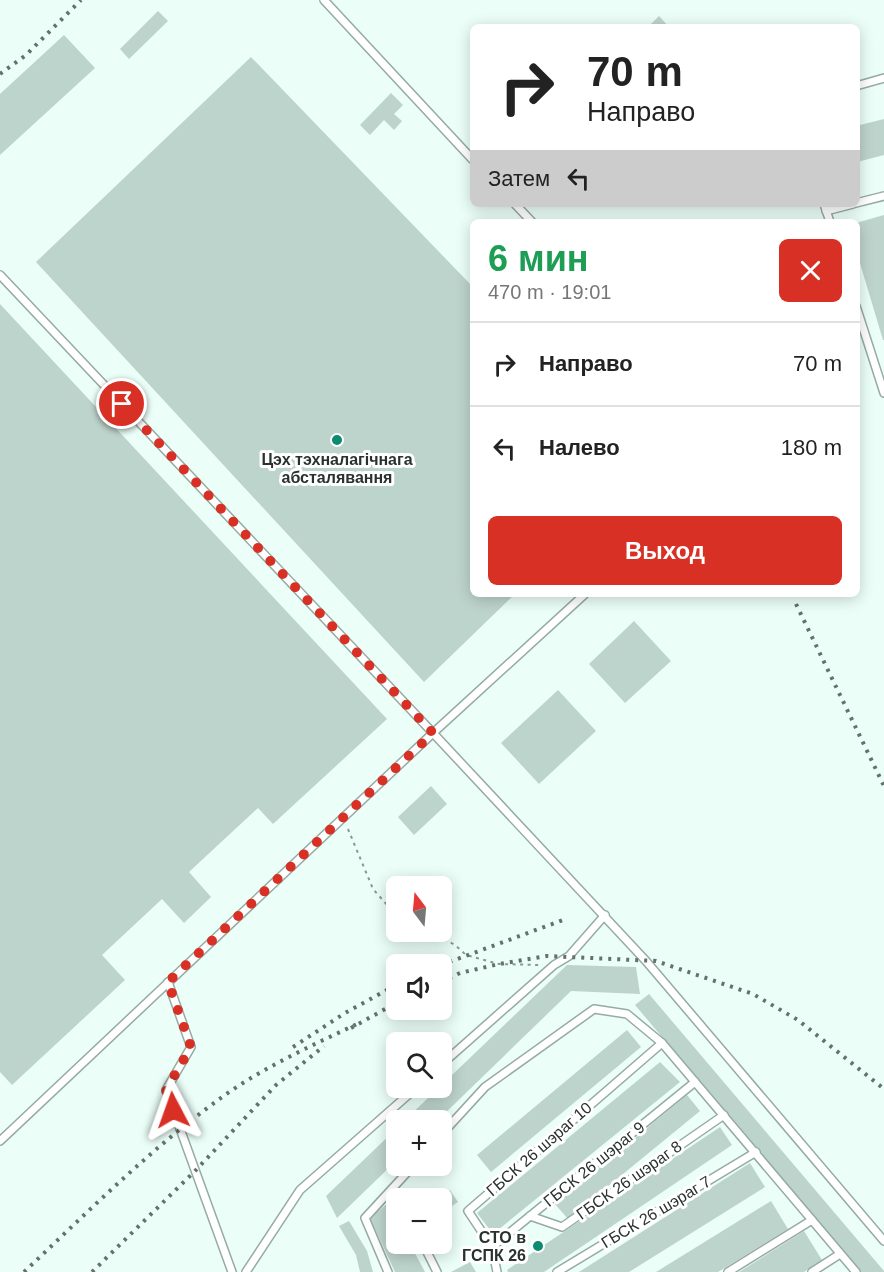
<!DOCTYPE html>
<html lang="ru">
<head>
<meta charset="utf-8">
<style>
	body { margin:0; font-family:Helvetica,sans-serif; background:#f6f6f6; color:#222; height:100vh; display:flex; flex-direction:column; font-size:22px; white-space:nowrap }
	* { box-sizing:border-box; margin:0 }
	p { font-size:20px; color:#767676 }
	.icon { flex:none; width:33px; height:33px; fill:none; stroke:currentColor; stroke-width:2; stroke-linecap:round; stroke-linejoin:round }
	.map { position:relative; flex:1; overflow:hidden }
	.panel { position:absolute; left:470px; top:219px; width:390px; height:378px; display:flex; flex-direction:column; background:#fff; border-radius:9px; box-shadow:0 3px 15px #0003 }
	.panel>* { flex:none }
	.top-card { position:absolute; left:470px; top:24px; width:390px; height:183px; border-radius:9px; box-shadow:0 3px 15px #0003; background:#fff; color:#222; overflow:hidden }
	.needle { width:39px; rotate:344deg }
	.controls { position:absolute; left:386px; top:876px; display:grid; gap:12px }
	.controls a { display:grid; place-items:center; width:66px; height:66px; border-radius:9px; background:#fff; box-shadow:0 3px 15px #0003; font-size:30px }
	.pin { position:absolute; display:grid; place-items:center; width:51px; height:51px; color:#fff; margin:-26px; border:3px solid #fff; border-radius:50%; box-shadow:0 2px 6px #0007 }
	.me { position:absolute; width:66px; margin:-33px; rotate:356deg; stroke-linejoin:round; filter:drop-shadow(0 0 4px #0008) }
	.turn { display:flex; align-items:center; gap:21px; height:126px; padding:0 18px; font-size:27px }
	.turn .icon { width:78px; height:78px; stroke-width:2.5 }
	.turn b { display:block; font-size:42px; line-height:51px }
	.then { display:flex; align-items:center; height:57px; padding:0 18px; background:#0003; gap:12px; font-size:22px }
	.round { display:grid; place-items:center; flex:none; width:63px; height:63px; border-radius:9px; background:#f6f6f6 }
	.headline { display:flex; align-items:center; justify-content:space-between; height:102px; padding:0 18px }
	h1 { font-size:36px; font-weight:700; line-height:45px; color:#1e9e55 }
	.primary-button { display:flex; gap:12px; margin-top:auto; padding:12px 18px }
	.primary-button a { flex:1; height:69px; border-radius:9px; background:#d93025; color:#fff; font-size:24px; font-weight:700; line-height:69px; text-align:center }
	ul { padding:0; list-style:none }
	li { display:flex; align-items:center; gap:18px; height:84px; padding:0 18px; border-top:2px solid #e0e0e0 }
	li div { flex:1 }
	li b { display:block; font-size:22px }
	li em { font-style:normal }
	.map>svg:first-child { display:block }
	.building { fill:#bdd4cc }
	.lines { fill:none; stroke-linecap:round; stroke-linejoin:round }
	.lane-casing { stroke:#95aba3; stroke-width:10 }
	.path { stroke:#899692; stroke-width:2; stroke-dasharray:3 4.5; stroke-linecap:butt }
	.lane { stroke:#fff; stroke-width:7 }
	.rail { stroke:#65716d; stroke-width:4; stroke-dasharray:3 6; stroke-linecap:butt }
	.route { stroke:#d93025; stroke-width:10; stroke-dasharray:0 18 }
	.poi-dot { fill:#0b8b70; stroke:#fff; stroke-width:2 }
	.labels { text-anchor:middle; dominant-baseline:central; stroke-width:6; stroke-linejoin:round; paint-order:stroke }
	.poi-label { font-size:16px; font-weight:bold; fill:#29322f; stroke:#fff }
	.street-label { font-size:16px; fill:#29322f; stroke:#fff }
</style>
</head>
<body>
<div class="map">
<svg width="884" height="1272" viewBox="0 0 884 1272">
	<rect width="100%" height="100%" fill="#ebfef8"/>
	<g class="building">
		<polygon points="158,11 168,21 129,59 120,49"/>
		<polygon points="659,16 669,27 648,27"/>
		<polygon points="64,35 95,68 0,155 0,94"/>
		<polygon points="251,57 472,286 472,594 515,594 424,682 36,262"/>
		<polygon points="391,93 403,105 394,114 402,121 394,130 384,120 370,135 360,125"/>
		<polygon points="884,119 884,155 857,162 856,126"/>
		<polygon points="884,215 884,340 883,340 856,250 856,223"/>
		<polygon points="0,304 387,719 273,824 258,808 189,872 211,897 184,923 162,899 102,955 125,980 12,1085 0,1072"/>
		<polygon points="634,621 671,661 625,703 589,664"/>
		<polygon points="558,690 596,731 539,784 501,743"/>
		<polygon points="431,786 447,804 414,835 398,817"/>
		<polygon points="567,965 636,967 640,994 571,991 438,1120 405,1120"/>
		<polygon points="649,994 884,1271 884,1272 861,1272 635,1005"/>
		<polygon points="627,1030 641,1047 491,1172 477,1155"/>
		<polygon points="660,1062 680,1082 493,1234 477,1213"/>
		<polygon points="687,1095 700,1111 568,1219 555,1204"/>
		<polygon points="720,1127 732,1145 544,1272 508,1272 507,1270"/>
		<polygon points="396,1129 396,1161 337,1218 326,1196"/>
		<polygon points="750,1163 765,1187 629,1272 579,1272"/>
		<polygon points="450,1190 458,1202 449,1208 441,1197"/>
		<polygon points="771,1201 788,1229 718,1272 656,1272"/>
		<polygon points="388,1203 396,1218 396,1244 410,1244 425,1272 395,1272 370,1218"/>
		<polygon points="349,1221 367,1251 373,1272 360,1272 356,1255 339,1226"/>
		<polygon points="804,1231 822,1260 804,1272 739,1272"/>
		<polygon points="470,1262 476,1272 451,1272"/>
	</g>
	<g class="lines">
		<g class="lane-casing">
			<g id="lane">
				<polyline points="324,0 472,159"/>
				<polyline points="856,86 884,78"/>
				<polyline points="856,203 884,196"/>
				<polyline points="515,204 532,222"/>
				<polyline points="824,204 830,222"/>
				<polyline points="826,211 853,204"/>
				<polyline points="0,275 433,733 0,1141"/>
				<polyline points="856,306 884,393"/>
				<polyline points="585,594 433,733 646,961 884,1241"/>
				<polyline points="168,982 191,1047 166,1090 232,1272"/>
				<polyline points="441,1065 554,965 569,956 605,915"/>
				<polyline points="441,1135 485,1087 594,1009 627,1014 662,1043 856,1272"/>
				<polyline points="530,1216 562,1227 724,1115"/>
				<polyline points="423,1244 437,1272"/>
				<polyline points="492,1247 695,1082"/>
				<polyline points="246,1272 300,1190 416,1088"/>
				<polyline points="388,1272 365,1218 413,1166"/>
				<polyline points="497,1272 492,1247 468,1211 662,1043"/>
				<polyline points="557,1272 756,1152"/>
				<polyline points="728,1272 812,1220"/>
				<polyline points="812,1272 840,1254"/>
			</g>
		</g>
		<g class="path">
			<polyline points="348,829 373,889 396,915"/>
			<polyline points="431,932 455,945 466,955 499,964 540,965"/>
		</g>
		<use href="#lane" class="lane"/>
		<g class="rail">
			<polyline points="0,74 26,55 81,0"/>
			<polyline points="796,604 884,786"/>
			<polyline points="441,965 563,920"/>
			<polyline points="441,982 460,973 499,964 547,956 656,961 753,994 798,1020 884,1089"/>
			<polyline points="351,1028 396,1003"/>
			<polyline points="293,1047 345,1013 396,985"/>
			<path d="M 24,1272 C 89,1211 152,1147 225,1095 C 266,1066 313,1045 357,1024"/>
			<polyline points="92,1272 196,1170 276,1085 324,1046"/>
		</g>
	</g>
	<g class="lines">
		<polyline class="route" points="122,404 433,733 168,982 191,1047 166,1090 173,1110"/>
	</g>
	<g class="poi-dot">
		<circle cx="337" cy="440" r="6"/>
		<circle cx="538" cy="1246" r="6"/>
	</g>
	<g class="labels">
		<g class="poi-label">
			<text x="337" y="459">Цэх тэхналагічнага<tspan x="337" dy="18">абсталявання</tspan></text>
			<text x="526" y="1237" text-anchor="end">СТО в<tspan x="526" dy="18">ГСПК 26</tspan></text>
		</g>
		<g class="street-label">
			<text transform="translate(539 1149) rotate(-41)">ГБСК 26 шэраг 10</text>
			<text transform="translate(594 1164) rotate(-39)">ГБСК 26 шэраг 9</text>
			<text transform="translate(629 1180) rotate(-35)">ГБСК 26 шэраг 8</text>
			<text transform="translate(656 1212) rotate(-31)">ГБСК 26 шэраг 7</text>
		</g>
	</g>
</svg>
<div class="controls">
<a><svg class="needle" viewBox="-14 -14 28 28"><path d="M0-13l5 13h-10z" fill="#e53935"/><path d="M0 13l5-13h-10z" fill="#767676"/></svg></a>
<a><svg class="icon" aria-label="sound" viewBox="0 0 24 24"><path d="M4 9h4l5-4v14l-5-4H4zM17 9q2 3 0 6"/></svg></a>
<a><svg class="icon" aria-label="search" viewBox="0 0 24 24"><circle cx="10" cy="10" r="6"/><path d="M15 15l6 6"/></svg></a>
<a>+</a>
<a>−</a>
</div>
<div class="pin" style="left:122px;top:404px;background:#d93025"><svg class="icon" aria-label="arrive" viewBox="0 0 24 24"><path d="M6 21V4h12l-3 4 3 4H6"/></svg></div>
<svg class="me" style="left:173px;top:1110px" viewBox="-20 -20 40 40"><path d="M0-17L14 15 0 8-14 15z" fill="#d93025" stroke="#fff" stroke-width="4"/></svg>
<div class="top-card">
<div class="turn"><svg class="icon" aria-label="right" viewBox="0 0 24 24"><path d="M7 20v-9h11M14 6l5 5-5 5"/></svg><div><b>70 m</b>Направо</div></div>
<div class="then">Затем<svg class="icon" aria-label="left" viewBox="0 0 24 24"><path d="M17 20v-9H6M10 6l-5 5 5 5"/></svg></div>
</div>
<section class="panel">
<div class="headline"><div><h1>6 мин</h1><p>470 m · 19:01</p></div><a class="round" style="background:#d93025;color:#fff"><svg class="icon" aria-label="close" viewBox="0 0 24 24"><path d="M6 6l12 12M18 6L6 18"/></svg></a></div>
<ul>
<li><svg class="icon" aria-label="right" viewBox="0 0 24 24"><path d="M7 20v-9h11M14 6l5 5-5 5"/></svg><div><b>Направо</b></div><em>70 m</em></li>
<li><svg class="icon" aria-label="left" viewBox="0 0 24 24"><path d="M17 20v-9H6M10 6l-5 5 5 5"/></svg><div><b>Налево</b></div><em>180 m</em></li>
</ul>
<div class="primary-button"><a>Выход</a></div>
</section>
</div>
</body>
</html>
